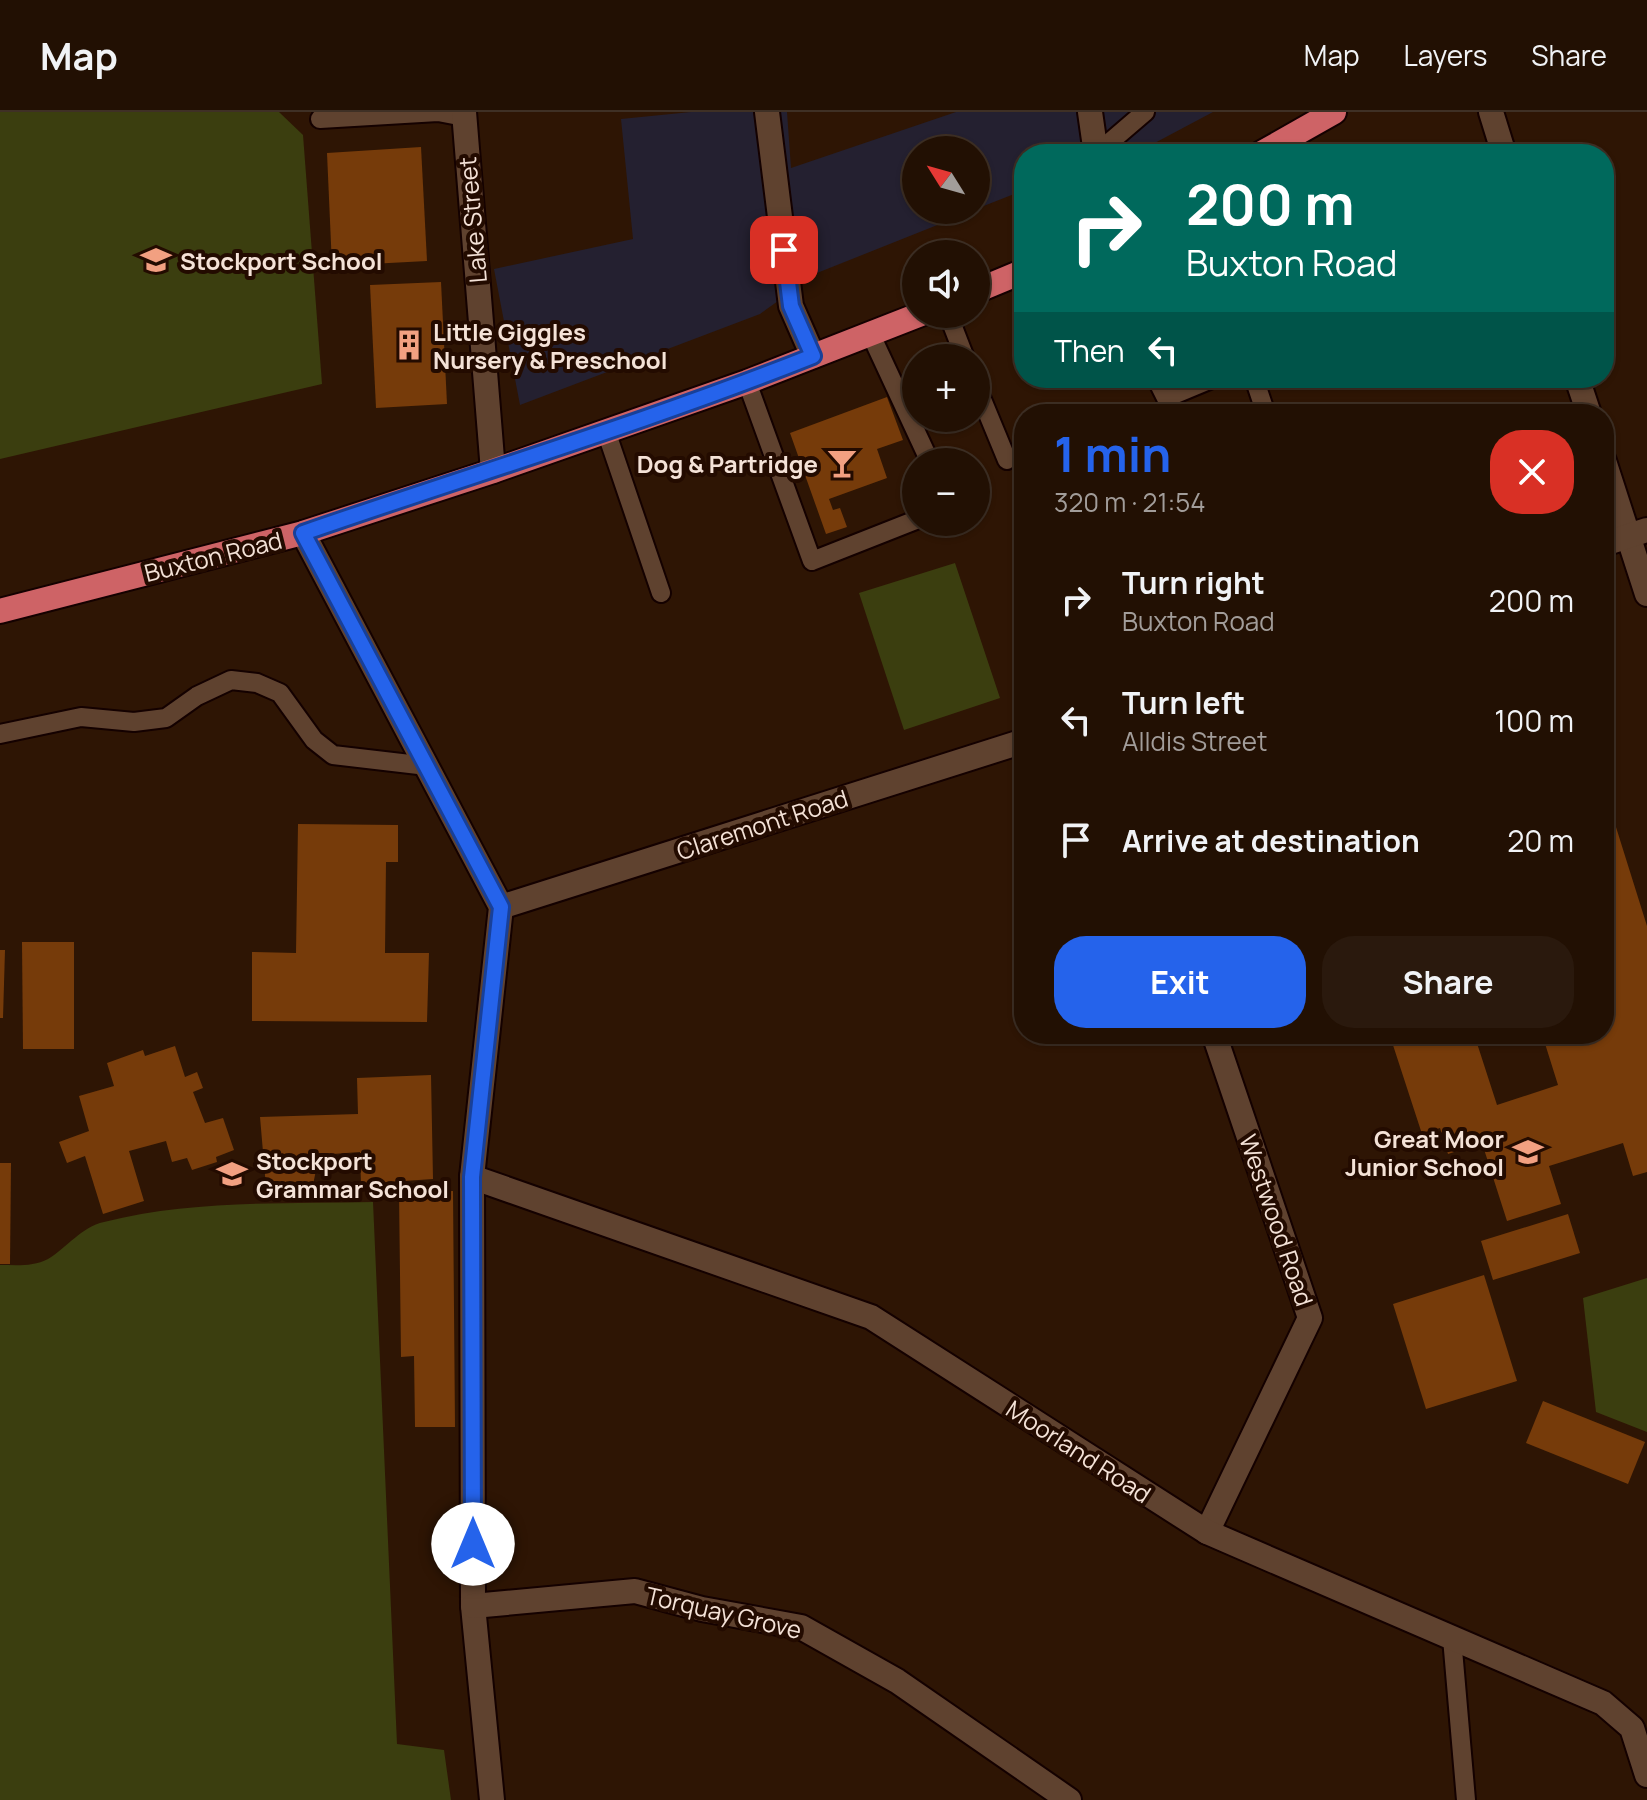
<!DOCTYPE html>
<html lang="en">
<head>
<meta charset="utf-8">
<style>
	body { margin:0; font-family:Manrope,sans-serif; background:#2a190d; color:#f1f3f6; height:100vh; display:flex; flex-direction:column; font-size:30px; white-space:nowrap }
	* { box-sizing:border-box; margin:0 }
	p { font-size:26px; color:#a29d9a }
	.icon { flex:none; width:44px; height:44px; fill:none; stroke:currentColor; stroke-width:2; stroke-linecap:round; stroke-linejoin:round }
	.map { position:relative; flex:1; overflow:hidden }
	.side { position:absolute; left:1014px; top:292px; width:600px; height:640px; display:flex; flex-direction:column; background:#221003; border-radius:32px; box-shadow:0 2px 6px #0004,0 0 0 2px #3f3025 }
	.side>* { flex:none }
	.hud { position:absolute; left:1014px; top:32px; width:600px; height:244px; border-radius:32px; box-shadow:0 2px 6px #0004,0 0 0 2px #3f3025; background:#00695c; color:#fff; overflow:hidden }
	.needle { width:52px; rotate:307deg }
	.fabs { position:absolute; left:902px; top:24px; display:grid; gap:16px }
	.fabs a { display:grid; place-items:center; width:88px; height:88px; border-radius:50%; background:#221003; box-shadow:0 2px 6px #0004,0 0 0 2px #3f3025; font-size:40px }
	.pin { position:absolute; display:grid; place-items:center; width:68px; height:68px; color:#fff; margin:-34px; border-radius:16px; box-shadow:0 4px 12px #0006 }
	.me { position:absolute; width:88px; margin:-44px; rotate:0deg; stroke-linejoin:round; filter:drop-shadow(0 0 6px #0008) }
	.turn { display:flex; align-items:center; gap:28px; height:168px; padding:0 40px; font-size:36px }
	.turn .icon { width:104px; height:104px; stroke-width:2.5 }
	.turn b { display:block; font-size:56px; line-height:68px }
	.then { display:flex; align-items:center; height:76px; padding:0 40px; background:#0003; gap:16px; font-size:30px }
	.round { display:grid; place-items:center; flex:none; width:84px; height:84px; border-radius:32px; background:#2a190d }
	.head { display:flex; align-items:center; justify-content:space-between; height:136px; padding:0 40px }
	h1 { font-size:48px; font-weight:700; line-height:60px; color:#2563eb }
	.button { display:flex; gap:16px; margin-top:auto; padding:16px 40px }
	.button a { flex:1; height:92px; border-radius:32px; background:#2563eb; color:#fff; font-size:32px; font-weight:700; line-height:92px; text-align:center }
	.button a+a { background:#2a190d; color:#f1f3f6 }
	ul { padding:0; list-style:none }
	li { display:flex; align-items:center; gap:24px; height:120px; padding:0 40px }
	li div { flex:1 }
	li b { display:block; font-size:30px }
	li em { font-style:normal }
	header { display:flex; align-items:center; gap:48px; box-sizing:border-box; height:112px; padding:0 40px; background:#221003; border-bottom:2px solid #3f3025 }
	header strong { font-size:38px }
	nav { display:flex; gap:44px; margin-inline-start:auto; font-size:28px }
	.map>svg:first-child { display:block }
	.commercial { fill:#242030 }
	.green { fill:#3b3e0f }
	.building { fill:#763b0a }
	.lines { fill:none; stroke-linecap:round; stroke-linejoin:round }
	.service-casing { stroke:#140100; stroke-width:22 }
	.minor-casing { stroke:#140100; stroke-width:28 }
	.tertiary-casing { stroke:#140100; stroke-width:28 }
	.trunk-casing { stroke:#140100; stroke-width:28 }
	.service { stroke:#5f422f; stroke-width:18 }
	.minor { stroke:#5f422f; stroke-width:24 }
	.tertiary { stroke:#5f422f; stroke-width:24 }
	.trunk { stroke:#ce6366; stroke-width:24 }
	.route-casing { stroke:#184099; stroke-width:20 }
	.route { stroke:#2563eb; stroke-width:14 }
	.labels { text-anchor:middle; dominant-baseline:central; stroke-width:8; stroke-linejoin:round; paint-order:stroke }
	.street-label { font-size:24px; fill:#f4e2d7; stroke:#230b00 }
	.poi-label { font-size:24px; font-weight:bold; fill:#f4e2d7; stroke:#230b00; text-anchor:start }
</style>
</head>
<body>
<header>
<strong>Map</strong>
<nav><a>Map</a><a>Layers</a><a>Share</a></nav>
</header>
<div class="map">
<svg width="1647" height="1688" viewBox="0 0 1647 1688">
	<rect width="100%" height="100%" fill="#2e1504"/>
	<polygon class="commercial" points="691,0 787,0 791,56 956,0 1213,0 1134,42 1024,42 1024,78 976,97 976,38 916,38 916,98 975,98 817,161 760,202 520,293 494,157 633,127 621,7"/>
	<g class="green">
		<polygon points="0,0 279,0 303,23 322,272 0,347"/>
		<polygon points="955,451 1000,586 904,618 859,481"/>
		<path d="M 373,1090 L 397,1632 L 444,1638 L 451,1688 L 0,1688 L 0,1153 C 16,1153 33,1155 48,1147 C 68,1135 81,1115 104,1110 C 191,1088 283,1092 373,1090 Z"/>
		<polygon points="1647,1166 1647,1320 1596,1300 1583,1186"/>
	</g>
	<g class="building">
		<polygon points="421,35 427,149 332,154 327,41"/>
		<polygon points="441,170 447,292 376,296 370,173"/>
		<polygon points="887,285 903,328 877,337 887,366 829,387 833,398 840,396 847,415 826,422 790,321"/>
		<polygon points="1605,680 1647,814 1647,1060 1633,1064 1623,1031 1549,1054 1561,1092 1507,1109 1482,1031 1448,1042 1440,1016 1422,1022 1391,927 1408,922 1474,922 1497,993 1558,973 1542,922 1604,922 1604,897 1611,895 1604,873"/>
		<polygon points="298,712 398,713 398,750 386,750 385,841 429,841 427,910 252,909 252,840 296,841"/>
		<polygon points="22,830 74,830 74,937 23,937"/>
		<polygon points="0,838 5,838 3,906 0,906"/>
		<polygon points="175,934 185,965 197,960 203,976 193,980 205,1011 223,1006 234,1038 216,1045 217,1050 192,1058 187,1046 172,1050 166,1029 129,1039 144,1089 103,1102 85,1044 67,1051 59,1030 89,1019 79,984 114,974 107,951 143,938 145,944"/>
		<polygon points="431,963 433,1067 361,1072 360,1040 319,1043 312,1078 266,1075 260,1005 358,1002 357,966"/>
		<polygon points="0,1051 11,1051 10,1152 0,1152"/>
		<polygon points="453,1079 455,1315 415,1315 414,1244 401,1245 399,1080"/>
		<polygon points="1568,1102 1580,1141 1493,1168 1481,1129"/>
		<polygon points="1484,1163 1517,1269 1426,1297 1393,1192"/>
		<polygon points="1543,1289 1645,1330 1628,1372 1526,1331"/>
	</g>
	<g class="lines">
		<g class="service-casing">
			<g id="service">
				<polyline points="320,7 438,0 464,5"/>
				<polyline points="1096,42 1145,0"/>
				<polyline points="948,202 965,246"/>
				<polyline points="871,223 930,350"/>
				<polyline points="1156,266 1166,286 1214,266"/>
				<polyline points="1254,266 1266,302"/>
				<polyline points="747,270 812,449 916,408"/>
				<polyline points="976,273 1007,348"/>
				<polyline points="606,319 661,481"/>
				<polyline points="0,622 81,605 134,610 166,606 197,584 231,568 257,571 280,581 314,628 333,643 427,654"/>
				<polyline points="1452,1526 1466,1688"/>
			</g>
		</g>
		<g class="minor-casing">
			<g id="minor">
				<polyline points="464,0 493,359"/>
				<polyline points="767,0 791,194 813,244"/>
				<polyline points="1090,0 1096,42"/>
				<polyline points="1491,0 1504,42"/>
				<polyline points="1577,266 1589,302"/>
				<polyline points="1604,349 1647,482"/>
				<polyline points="1604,432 1647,418"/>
				<polyline points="501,795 1024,629"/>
				<polyline points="472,1065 473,1494 492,1688"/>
				<polyline points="1207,1420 1310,1206 1214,922"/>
				<polyline points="473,1494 635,1479 702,1497 801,1515 897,1569 1069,1688"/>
			</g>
		</g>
		<g class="tertiary-casing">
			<polyline id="tertiary" points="303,421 501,795 472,1065 871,1205 1207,1420 1603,1591 1632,1616 1647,1663"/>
		</g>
		<g class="trunk-casing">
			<g id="trunk">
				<polyline points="1260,42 1334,0"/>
				<polyline points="976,179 1024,159"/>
				<polyline points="0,499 303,421 493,359 747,270 921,202"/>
			</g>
		</g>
		<use href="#service" class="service"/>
		<use href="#minor" class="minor"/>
		<use href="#tertiary" class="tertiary"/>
		<use href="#trunk" class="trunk"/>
	</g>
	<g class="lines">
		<g class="route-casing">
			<path id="route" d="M 473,1432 L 472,1065 L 501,795 L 303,421 C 473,362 645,311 813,244 L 791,194 L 784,138"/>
		</g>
		<use href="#route" class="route"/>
	</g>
	<defs>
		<g id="school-bare" transform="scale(2.4)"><path d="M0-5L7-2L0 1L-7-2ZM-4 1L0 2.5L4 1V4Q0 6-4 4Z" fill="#f2a081" stroke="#230b00" stroke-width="2.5" paint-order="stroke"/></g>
		<g id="building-bare" transform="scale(2.4)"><path d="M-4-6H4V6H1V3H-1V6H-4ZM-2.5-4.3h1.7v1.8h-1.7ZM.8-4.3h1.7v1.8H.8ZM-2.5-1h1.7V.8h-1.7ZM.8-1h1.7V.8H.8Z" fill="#f2a081" stroke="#230b00" stroke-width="2.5" paint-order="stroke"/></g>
		<g id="bar-bare" transform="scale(2.4)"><path d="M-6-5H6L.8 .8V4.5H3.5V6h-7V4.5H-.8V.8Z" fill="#f2a081" stroke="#230b00" stroke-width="2.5" paint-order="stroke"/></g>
	</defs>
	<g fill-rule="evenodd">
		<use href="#school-bare" x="156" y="148"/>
		<use href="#building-bare" x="409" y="233"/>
		<use href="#bar-bare" x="842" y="351"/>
		<use href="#school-bare" x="1528" y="1040"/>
		<use href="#school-bare" x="232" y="1062"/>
	</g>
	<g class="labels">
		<g class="street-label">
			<text transform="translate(472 108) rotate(-95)">Lake Street</text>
			<text transform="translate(213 444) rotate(-14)">Buxton Road</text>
			<text transform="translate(762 712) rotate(-18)">Claremont Road</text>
			<text transform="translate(1277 1108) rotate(71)">Westwood Road</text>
			<text transform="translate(1079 1339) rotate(33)">Moorland Road</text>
			<text transform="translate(724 1500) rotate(13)">Torquay Grove</text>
		</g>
		<g class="poi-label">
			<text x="180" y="148">Stockport School</text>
			<text x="433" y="219">Little Giggles<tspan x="433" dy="28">Nursery &amp; Preschool</tspan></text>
			<text x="818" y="351" text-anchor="end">Dog &amp; Partridge</text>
			<text x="1504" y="1026" text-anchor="end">Great Moor<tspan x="1504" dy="28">Junior School</tspan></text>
			<text x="256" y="1048">Stockport<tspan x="256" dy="28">Grammar School</tspan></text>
		</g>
	</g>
</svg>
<div class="fabs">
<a><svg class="needle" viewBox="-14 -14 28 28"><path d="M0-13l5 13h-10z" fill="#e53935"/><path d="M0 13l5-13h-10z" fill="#a29d9a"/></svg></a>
<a><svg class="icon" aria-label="sound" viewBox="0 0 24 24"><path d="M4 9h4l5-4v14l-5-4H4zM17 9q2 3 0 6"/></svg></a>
<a>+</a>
<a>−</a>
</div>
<div class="pin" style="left:784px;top:138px;background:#d93025"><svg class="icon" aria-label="arrive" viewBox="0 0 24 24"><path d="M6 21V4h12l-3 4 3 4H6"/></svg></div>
<svg class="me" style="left:473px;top:1432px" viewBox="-20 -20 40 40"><circle r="19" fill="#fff"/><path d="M0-13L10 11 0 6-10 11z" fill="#2563eb"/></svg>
<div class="hud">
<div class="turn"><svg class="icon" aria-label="right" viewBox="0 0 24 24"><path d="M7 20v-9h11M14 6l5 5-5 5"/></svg><div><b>200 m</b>Buxton Road</div></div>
<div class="then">Then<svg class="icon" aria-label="left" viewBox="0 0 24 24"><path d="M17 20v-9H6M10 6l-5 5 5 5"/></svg></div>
</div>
<section class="side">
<div class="head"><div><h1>1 min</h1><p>320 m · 21:54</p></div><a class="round" style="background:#d93025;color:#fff"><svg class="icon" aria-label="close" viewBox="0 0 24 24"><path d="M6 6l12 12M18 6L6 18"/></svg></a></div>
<ul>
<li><svg class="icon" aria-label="right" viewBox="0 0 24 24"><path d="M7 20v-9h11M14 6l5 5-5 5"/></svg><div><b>Turn right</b><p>Buxton Road</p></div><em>200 m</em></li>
<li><svg class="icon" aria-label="left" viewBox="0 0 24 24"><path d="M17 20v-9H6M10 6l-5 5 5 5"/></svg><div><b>Turn left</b><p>Alldis Street</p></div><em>100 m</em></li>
<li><svg class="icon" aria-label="arrive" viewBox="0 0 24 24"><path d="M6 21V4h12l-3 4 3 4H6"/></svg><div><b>Arrive at destination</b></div><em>20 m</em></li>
</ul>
<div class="button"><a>Exit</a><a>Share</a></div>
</section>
</div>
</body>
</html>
